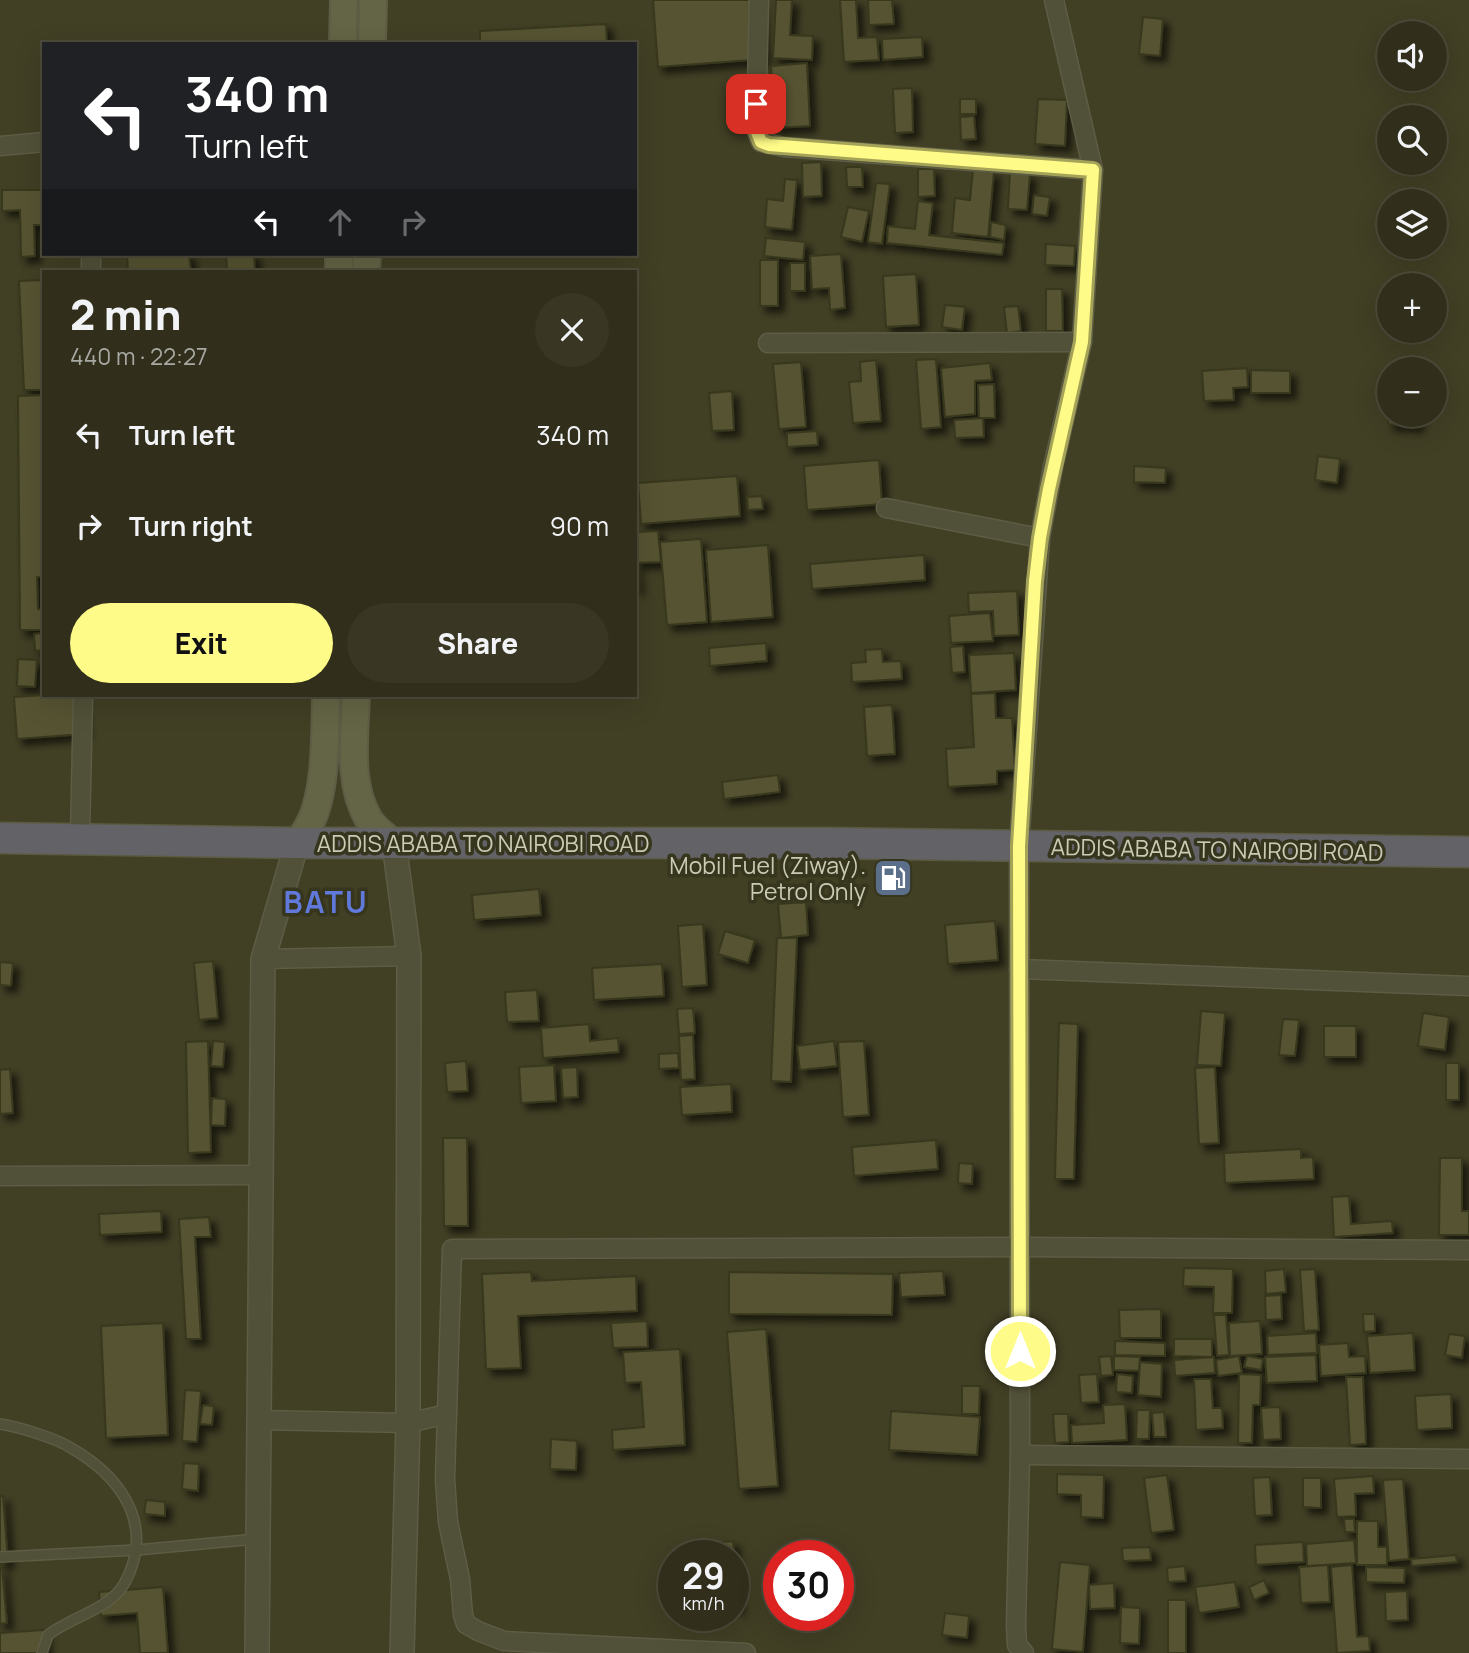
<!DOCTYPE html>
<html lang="en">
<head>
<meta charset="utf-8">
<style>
	body { margin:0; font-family:Manrope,sans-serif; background:#393724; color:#f1f3f6; height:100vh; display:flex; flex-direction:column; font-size:26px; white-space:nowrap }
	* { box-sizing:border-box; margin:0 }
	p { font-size:23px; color:#a8a9a3 }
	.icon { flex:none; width:38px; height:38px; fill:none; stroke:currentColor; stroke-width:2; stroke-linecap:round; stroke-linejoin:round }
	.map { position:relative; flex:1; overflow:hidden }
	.side { position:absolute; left:42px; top:270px; width:595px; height:427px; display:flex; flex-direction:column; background:#312f1b; border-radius:0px; box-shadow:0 7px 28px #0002,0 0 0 2px #4c4a3a }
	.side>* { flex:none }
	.top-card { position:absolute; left:42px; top:42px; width:595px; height:214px; border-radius:0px; box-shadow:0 7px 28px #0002,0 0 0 2px #4c4a3a; background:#202124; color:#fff; overflow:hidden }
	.buttons { position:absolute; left:1377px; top:21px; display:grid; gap:14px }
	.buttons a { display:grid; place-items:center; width:70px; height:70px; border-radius:50%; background:#312f1b; box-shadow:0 7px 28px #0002,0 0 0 2px #4c4a3a; font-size:35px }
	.speed { position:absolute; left:658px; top:1540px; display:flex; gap:14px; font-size:35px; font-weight:700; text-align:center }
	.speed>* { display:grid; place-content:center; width:91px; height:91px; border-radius:50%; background:#312f1b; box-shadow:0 7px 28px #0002,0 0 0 2px #4c4a3a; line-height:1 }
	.speed small { font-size:18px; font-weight:400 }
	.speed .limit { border:10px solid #d22; background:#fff; color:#111 }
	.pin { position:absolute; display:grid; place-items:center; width:60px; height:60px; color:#fff; margin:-30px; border-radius:14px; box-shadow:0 4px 10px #0006 }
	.me { position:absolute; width:77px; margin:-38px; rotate:0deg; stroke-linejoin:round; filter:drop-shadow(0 0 5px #0008) }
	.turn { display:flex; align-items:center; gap:24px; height:147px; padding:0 28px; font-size:32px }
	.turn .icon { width:91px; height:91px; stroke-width:2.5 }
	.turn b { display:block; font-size:49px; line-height:60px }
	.lanes { display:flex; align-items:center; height:66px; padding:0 28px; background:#0003; justify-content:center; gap:35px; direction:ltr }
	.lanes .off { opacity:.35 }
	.round { display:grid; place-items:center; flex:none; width:74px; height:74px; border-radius:37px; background:#393724 }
	.head { display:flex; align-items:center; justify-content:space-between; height:119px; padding:0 28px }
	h1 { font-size:42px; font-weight:800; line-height:52px }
	.action { display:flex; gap:14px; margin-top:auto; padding:14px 28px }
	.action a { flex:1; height:80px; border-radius:42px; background:#fefb88; color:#111; font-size:28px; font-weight:800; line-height:80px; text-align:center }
	.action a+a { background:#393724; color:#f1f3f6 }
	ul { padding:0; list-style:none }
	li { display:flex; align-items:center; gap:21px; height:91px; padding:0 28px }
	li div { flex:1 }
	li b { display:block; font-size:26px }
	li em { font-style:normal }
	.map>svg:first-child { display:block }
	.building { fill:#565333; stroke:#38371f; stroke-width:2; filter:url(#shadow) }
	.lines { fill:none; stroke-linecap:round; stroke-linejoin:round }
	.service-casing { stroke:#5d5c45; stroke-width:12 }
	.minor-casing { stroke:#5d5c45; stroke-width:21 }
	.tertiary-casing { stroke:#5d5c45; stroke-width:26 }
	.secondary-casing { stroke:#5d5c45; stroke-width:30 }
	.trunk-casing { stroke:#5b5b43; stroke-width:33 }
	.service { stroke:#515038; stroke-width:9 }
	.minor { stroke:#515038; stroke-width:18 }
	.tertiary { stroke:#515038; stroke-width:23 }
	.secondary { stroke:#646446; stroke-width:26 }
	.trunk { stroke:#636266; stroke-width:30 }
	.route-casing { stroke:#a5a358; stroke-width:18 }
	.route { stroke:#fefb88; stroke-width:12 }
	.labels { text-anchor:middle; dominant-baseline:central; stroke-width:7; stroke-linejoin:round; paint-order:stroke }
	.street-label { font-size:23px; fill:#cbcbb5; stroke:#36351d }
	.poi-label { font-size:23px; fill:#cbcbb5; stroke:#36351d; text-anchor:end }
	.district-label { font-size:30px; font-weight:bold; letter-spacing:2px; fill:#6079db; stroke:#36351d }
</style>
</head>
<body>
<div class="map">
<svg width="1469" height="1653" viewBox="0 0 1469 1653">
	<defs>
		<filter id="shadow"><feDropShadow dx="6" dy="6" stdDeviation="3.5" flood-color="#0009"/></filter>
	</defs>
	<rect width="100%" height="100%" fill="#413f24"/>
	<g class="building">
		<polygon points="653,0 759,0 764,59 658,67"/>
		<polygon points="776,0 792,0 790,35 813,36 812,60 773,58"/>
		<polygon points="840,0 856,0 858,38 877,37 879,60 844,62"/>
		<polygon points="868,0 892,0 894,24 869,25"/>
		<polygon points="1143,17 1163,19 1160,56 1139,54"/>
		<polygon points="606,24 607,44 480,44 480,31"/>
		<polygon points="922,37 923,57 883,60 882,39"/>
		<polygon points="807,63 810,126 775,128 771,66"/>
		<polygon points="912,88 913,132 895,133 893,89"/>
		<rect x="960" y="99" width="16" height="15"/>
		<polygon points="1038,99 1067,100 1065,146 1035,144"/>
		<polygon points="974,116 976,139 961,140 960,117"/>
		<polygon points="821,162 822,196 803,197 802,163"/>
		<polygon points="846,167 862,167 863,187 847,187"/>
		<polygon points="918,169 934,169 935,196 918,197"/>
		<polygon points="973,170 994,172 988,237 952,233 955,198 970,200"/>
		<polygon points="1010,172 1030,174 1027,210 1008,209"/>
		<polygon points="785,179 797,180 792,230 765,227 767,199 783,201"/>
		<polygon points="876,183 890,184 882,244 868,242"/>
		<polygon points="2,190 44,190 44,225 34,225 35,256 21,257 20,210 2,211"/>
		<polygon points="1034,195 1050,197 1047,216 1032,214"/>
		<polygon points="918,201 933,203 929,235 1004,243 1002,255 887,243 888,226 915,229"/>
		<polygon points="848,207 869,211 862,242 841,237"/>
		<polygon points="991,222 1006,225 1004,240 990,237"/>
		<polygon points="766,238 805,242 803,260 764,256"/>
		<polygon points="1046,244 1075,246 1074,266 1045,265"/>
		<polygon points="189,254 191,271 128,271 127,255"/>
		<polygon points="226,254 254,254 255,269 227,271"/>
		<polygon points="841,254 845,308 830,310 829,288 812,289 810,256"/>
		<rect x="760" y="260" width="18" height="46"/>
		<rect x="790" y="263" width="15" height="28"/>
		<polygon points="916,274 919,325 886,327 883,276"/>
		<polygon points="44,280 44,390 24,390 19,281"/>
		<polygon points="1046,289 1062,289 1063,331 1046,331"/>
		<polygon points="945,305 965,307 962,330 942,327"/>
		<polygon points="1018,306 1021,331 1007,333 1004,307"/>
		<polygon points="936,359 941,427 921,429 916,360"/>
		<polygon points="876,360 881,421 853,423 849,382 861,381 860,362"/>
		<polygon points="801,362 806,427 779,429 773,364"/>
		<polygon points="990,363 992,380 975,381 975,414 945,417 941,368"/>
		<polygon points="1247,368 1248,387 1233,388 1234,400 1204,401 1202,371"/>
		<polygon points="1251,370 1290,371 1290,393 1251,393"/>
		<polygon points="994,384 995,418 979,418 978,385"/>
		<polygon points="732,391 734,430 712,431 709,393"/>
		<polygon points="44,395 44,577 37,577 38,609 44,609 44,630 20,630 18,396"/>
		<polygon points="1390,400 1390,415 1418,415 1417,426 1388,424"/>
		<polygon points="983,418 984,437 955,438 954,420"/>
		<polygon points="817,431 818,445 787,447 787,433"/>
		<polygon points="1318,456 1340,459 1337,483 1315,480"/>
		<polygon points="879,460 882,504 807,510 804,466"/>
		<polygon points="1134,466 1166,468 1165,483 1134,482"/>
		<polygon points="737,476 740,516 641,524 638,483"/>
		<polygon points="762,496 763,509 748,510 747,497"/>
		<polygon points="658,531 661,562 636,563 638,589 635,589 635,532"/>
		<polygon points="701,539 707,622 667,625 660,542"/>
		<polygon points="768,545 773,617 711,622 706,550"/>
		<polygon points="924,555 925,580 812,589 810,564"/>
		<polygon points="1017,591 1019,635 994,636 993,611 969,612 968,593"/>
		<polygon points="990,613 993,641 951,643 949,616"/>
		<polygon points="44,633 44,650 35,651 34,634"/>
		<polygon points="766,643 767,661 710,666 709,648"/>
		<polygon points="963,646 965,672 952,673 950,647"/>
		<polygon points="882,649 883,662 901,661 902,679 852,682 851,663 866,662 865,650"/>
		<polygon points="1014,653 1016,690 971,693 969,655"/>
		<polygon points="18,659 37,660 35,687 17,686"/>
		<polygon points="995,693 996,718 1012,718 1015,770 997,771 997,784 948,787 946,749 974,747 971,694"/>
		<polygon points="44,695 81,695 84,734 17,739 14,697"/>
		<polygon points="892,705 895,754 867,756 864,707"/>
		<polygon points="778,775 780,792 724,799 722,782"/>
		<polygon points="539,889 541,915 474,920 472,895"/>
		<polygon points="806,902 808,935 781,938 778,904"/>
		<polygon points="995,921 998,960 948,964 945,925"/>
		<polygon points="703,924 707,985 682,987 678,926"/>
		<polygon points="725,931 755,940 748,963 718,954"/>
		<polygon points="777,938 797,938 791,1082 771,1081"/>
		<polygon points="213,961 218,1018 199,1020 194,963"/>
		<polygon points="0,962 13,963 11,986 0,985"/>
		<polygon points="662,964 664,996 594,1000 592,968"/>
		<polygon points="537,990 539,1021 507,1022 505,992"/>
		<polygon points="693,1008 695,1033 679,1034 677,1009"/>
		<polygon points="1201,1011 1225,1013 1221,1066 1197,1065"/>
		<polygon points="1423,1013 1449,1017 1445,1050 1418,1046"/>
		<polygon points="1283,1019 1299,1020 1295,1056 1279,1055"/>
		<polygon points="1059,1023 1078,1024 1074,1179 1055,1179"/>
		<polygon points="589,1024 590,1041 618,1038 619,1052 543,1058 541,1028"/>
		<rect x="1324" y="1026" width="32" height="31"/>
		<polygon points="693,1035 695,1079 681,1080 679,1036"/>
		<polygon points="208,1041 211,1152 188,1153 186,1042"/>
		<polygon points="213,1041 225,1042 223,1067 211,1066"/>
		<polygon points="834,1041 837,1066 800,1070 797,1046"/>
		<polygon points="864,1041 869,1115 843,1117 838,1042"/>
		<polygon points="678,1053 679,1068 659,1069 659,1054"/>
		<polygon points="466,1061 468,1091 447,1092 445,1063"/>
		<rect x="1446" y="1063" width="13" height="37"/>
		<polygon points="554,1065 556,1101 521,1103 519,1067"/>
		<polygon points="577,1067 578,1097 563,1098 561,1068"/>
		<polygon points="1215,1067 1219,1143 1199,1144 1195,1068"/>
		<polygon points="10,1069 13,1113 0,1114 0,1070"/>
		<polygon points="731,1084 732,1112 682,1115 680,1087"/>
		<polygon points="212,1098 226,1099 225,1126 211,1125"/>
		<polygon points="443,1138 467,1138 468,1226 444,1226"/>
		<polygon points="936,1140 938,1169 854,1176 852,1147"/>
		<polygon points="1301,1149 1301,1158 1313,1157 1314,1179 1225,1183 1224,1153"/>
		<polygon points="1440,1158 1462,1158 1462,1211 1469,1211 1469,1235 1439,1235"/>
		<polygon points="959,1163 973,1164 972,1184 958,1183"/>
		<polygon points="1349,1196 1351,1224 1392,1221 1393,1233 1334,1237 1332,1197"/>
		<polygon points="161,1211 162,1232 100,1235 99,1214"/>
		<polygon points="209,1217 211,1237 195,1237 201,1339 186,1339 179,1219"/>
		<polygon points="1184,1268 1233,1269 1232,1313 1213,1313 1214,1287 1183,1286"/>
		<polygon points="1284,1269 1286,1292 1266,1294 1265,1271"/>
		<polygon points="1315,1269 1319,1330 1304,1331 1300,1270"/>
		<polygon points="943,1271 945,1295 901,1297 899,1273"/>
		<polygon points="531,1272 532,1281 636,1276 637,1311 518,1316 521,1368 486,1369 482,1274"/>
		<polygon points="729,1272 893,1274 892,1315 729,1314"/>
		<polygon points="1281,1295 1282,1319 1266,1320 1265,1296"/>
		<polygon points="1161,1309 1161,1338 1120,1338 1119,1310"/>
		<polygon points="1363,1314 1375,1314 1375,1331 1364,1332"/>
		<polygon points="1214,1315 1226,1315 1229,1355 1217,1356"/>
		<polygon points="647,1321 648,1347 613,1348 611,1323"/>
		<polygon points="1260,1321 1262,1354 1230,1356 1229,1323"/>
		<polygon points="163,1323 168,1435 106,1438 101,1326"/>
		<polygon points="766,1329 778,1486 739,1489 727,1332"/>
		<polygon points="1316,1333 1317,1353 1268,1355 1267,1336"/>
		<polygon points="1413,1333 1415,1370 1370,1373 1367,1336"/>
		<polygon points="1449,1334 1465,1336 1462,1358 1445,1355"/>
		<polygon points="1174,1339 1212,1339 1212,1357 1174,1356"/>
		<polygon points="1115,1341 1165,1343 1165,1356 1115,1355"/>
		<polygon points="1348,1343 1349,1357 1365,1356 1366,1373 1321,1376 1319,1345"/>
		<polygon points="680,1349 685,1445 613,1450 612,1430 644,1427 641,1382 625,1383 623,1352"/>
		<polygon points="1316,1355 1317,1381 1267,1383 1265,1357"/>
		<polygon points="1111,1356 1113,1375 1101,1376 1099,1357"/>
		<polygon points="1114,1356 1140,1357 1139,1371 1114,1370"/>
		<polygon points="1239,1356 1242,1373 1218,1376 1216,1360"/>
		<polygon points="1247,1356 1263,1359 1261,1370 1244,1367"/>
		<polygon points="1214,1357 1215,1373 1175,1376 1174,1360"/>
		<polygon points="1140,1362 1162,1364 1161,1397 1138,1395"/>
		<polygon points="1097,1374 1099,1402 1081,1403 1079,1375"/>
		<polygon points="1117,1374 1133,1376 1132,1393 1116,1392"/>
		<polygon points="1239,1374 1261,1375 1260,1405 1253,1405 1252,1443 1238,1443"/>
		<polygon points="1346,1377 1363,1377 1366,1444 1350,1445"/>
		<polygon points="1194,1379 1211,1379 1213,1408 1222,1408 1223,1428 1196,1430"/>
		<polygon points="962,1386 980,1386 979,1414 962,1414"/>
		<polygon points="185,1390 201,1391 197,1442 182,1441"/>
		<polygon points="1451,1394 1452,1428 1417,1430 1415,1396"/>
		<polygon points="1125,1404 1127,1440 1072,1443 1071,1425 1104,1423 1103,1405"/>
		<polygon points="203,1405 214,1406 212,1425 200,1424"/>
		<polygon points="1280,1407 1281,1439 1263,1440 1261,1408"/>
		<polygon points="1137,1410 1150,1410 1149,1439 1136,1439"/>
		<polygon points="891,1411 980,1417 977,1455 889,1450"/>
		<polygon points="1164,1412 1166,1437 1154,1437 1152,1413"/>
		<polygon points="1053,1414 1068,1414 1069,1442 1055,1443"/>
		<polygon points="551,1439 577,1441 576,1470 550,1469"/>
		<polygon points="184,1463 199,1464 198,1491 182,1489"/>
		<polygon points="1057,1474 1104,1475 1103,1518 1081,1517 1081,1495 1057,1494"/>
		<polygon points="1167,1475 1174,1530 1151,1533 1144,1478"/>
		<polygon points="1373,1476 1374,1493 1355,1494 1356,1516 1337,1517 1334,1479"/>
		<polygon points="1270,1477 1272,1515 1255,1516 1253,1478"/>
		<polygon points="1303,1478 1321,1478 1321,1508 1303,1507"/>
		<polygon points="1403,1479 1409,1559 1389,1561 1383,1480"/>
		<polygon points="0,1496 3,1496 8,1562 0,1563"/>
		<polygon points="146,1500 165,1502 165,1516 144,1514"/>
		<polygon points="1344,1519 1354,1519 1355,1532 1345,1532"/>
		<polygon points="1357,1521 1378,1521 1378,1547 1387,1547 1387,1565 1357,1565"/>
		<polygon points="1354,1540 1356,1563 1307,1566 1306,1544"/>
		<polygon points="733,1541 738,1608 733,1608 733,1556 699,1556 698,1544"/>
		<polygon points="1303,1542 1304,1562 1256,1565 1255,1545"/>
		<polygon points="1150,1547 1151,1560 1123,1561 1122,1548"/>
		<polygon points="1456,1555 1457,1562 1412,1566 1411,1559"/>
		<polygon points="1060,1562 1090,1565 1083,1652 1052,1649"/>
		<polygon points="1328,1565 1330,1602 1301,1603 1299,1567"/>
		<polygon points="1352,1565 1357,1637 1369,1636 1370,1651 1337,1653 1331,1567"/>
		<polygon points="1185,1566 1186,1581 1168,1582 1167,1568"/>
		<polygon points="1366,1567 1405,1568 1404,1583 1366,1582"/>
		<polygon points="0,1568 2,1568 7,1623 0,1624"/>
		<polygon points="1264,1580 1269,1593 1254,1600 1249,1587"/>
		<polygon points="1235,1582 1239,1607 1199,1613 1195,1587"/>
		<polygon points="1114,1583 1115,1608 1090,1609 1089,1585"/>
		<polygon points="163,1587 168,1653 140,1653 137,1613 101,1616 99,1592"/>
		<polygon points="1407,1591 1408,1620 1386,1621 1385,1592"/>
		<rect x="1168" y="1600" width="18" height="53"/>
		<polygon points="1121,1607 1140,1608 1139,1644 1120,1643"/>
		<polygon points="945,1613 969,1616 967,1638 942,1635"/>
		<polygon points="44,1630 46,1653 0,1653 0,1633"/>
	</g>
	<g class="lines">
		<g class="service-casing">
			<g id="service">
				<path d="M 0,1424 C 18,1427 56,1438 71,1448 C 115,1473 149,1515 132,1566 C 129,1575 126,1582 120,1590 C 101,1612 70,1618 48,1635 L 42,1653"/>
				<polyline points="0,1557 137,1550 257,1539"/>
			</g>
		</g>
		<g class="minor-casing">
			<g id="minor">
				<polyline points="759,0 756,130 761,142 784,147 1093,170"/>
				<polyline points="0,146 44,142"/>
				<polyline points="91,271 91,254"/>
				<polyline points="768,343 1082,342"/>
				<polyline points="886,508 1040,538"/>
				<polyline points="80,838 83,695"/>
				<polyline points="263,959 409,956"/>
				<polyline points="1019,969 1469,986"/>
				<polyline points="0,1176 263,1175"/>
				<polyline points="260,1420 408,1423 447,1414"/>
				<polyline points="1020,1455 1469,1459"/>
				<polyline points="746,1653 504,1641 478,1631 466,1624 463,1615 460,1579 448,1522 445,1479 452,1249 1020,1247 1469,1250"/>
				<polyline points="1024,1653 1017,1645 1016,1626 1020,1455 1019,846 1040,538 1053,467 1082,342 1093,170 1054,0"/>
			</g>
		</g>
		<g class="tertiary-casing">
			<g id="tertiary">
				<polyline points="394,843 409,956 408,1423 402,1653"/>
				<polyline points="257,1653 263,959 297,843"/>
			</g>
		</g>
		<g class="secondary-casing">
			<g id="secondary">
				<polyline points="343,44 344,0"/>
				<polyline points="372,44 373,0"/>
				<polyline points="339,271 339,254"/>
				<polyline points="366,271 367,254"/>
				<path d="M 356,695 C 355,736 347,783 369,820 C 375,829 386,837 394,843"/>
				<path d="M 297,843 C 301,837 306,832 309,825 C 327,793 325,731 326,695"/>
			</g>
		</g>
		<g class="trunk-casing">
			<polyline id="trunk" points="0,838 297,843 826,843 1469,852"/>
		</g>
		<use href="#service" class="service"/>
		<use href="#minor" class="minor"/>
		<use href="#tertiary" class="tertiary"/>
		<use href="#secondary" class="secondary"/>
		<use href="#trunk" class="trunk"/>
	</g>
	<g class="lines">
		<g class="route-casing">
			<polyline id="route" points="756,104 756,130 761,142 769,145 1093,170 1082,342 1049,489 1040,538 1035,581 1019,846 1020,1351"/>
		</g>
		<use href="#route" class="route"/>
	</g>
	<defs>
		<g id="fuel-square" transform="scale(2.0125)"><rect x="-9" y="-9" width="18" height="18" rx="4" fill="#5c6f8a" stroke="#36351d"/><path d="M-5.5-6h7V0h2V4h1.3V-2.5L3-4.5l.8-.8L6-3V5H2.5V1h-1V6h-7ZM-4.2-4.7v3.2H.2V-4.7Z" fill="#fff"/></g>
	</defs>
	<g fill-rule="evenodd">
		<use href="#fuel-square" x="893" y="878"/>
	</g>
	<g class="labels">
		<g class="street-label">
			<text x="483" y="843">ADDIS ABABA TO NAIROBI ROAD</text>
			<text transform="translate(1217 849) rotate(1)">ADDIS ABABA TO NAIROBI ROAD</text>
		</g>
		<g class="poi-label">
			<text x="866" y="865">Mobil Fuel (Ziway).<tspan x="866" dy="26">Petrol Only</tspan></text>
		</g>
		<g class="district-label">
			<text x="326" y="901">BATU</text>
		</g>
	</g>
</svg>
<div class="buttons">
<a><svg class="icon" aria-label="sound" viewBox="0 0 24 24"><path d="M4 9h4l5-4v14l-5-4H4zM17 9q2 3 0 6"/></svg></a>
<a><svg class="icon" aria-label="search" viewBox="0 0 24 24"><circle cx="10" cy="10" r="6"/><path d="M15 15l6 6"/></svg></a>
<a><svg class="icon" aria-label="layers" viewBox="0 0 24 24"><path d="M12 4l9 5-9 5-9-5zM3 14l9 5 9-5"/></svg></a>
<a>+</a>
<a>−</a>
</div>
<div class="speed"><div>29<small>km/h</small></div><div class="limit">30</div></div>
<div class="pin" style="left:756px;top:104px;background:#d93025"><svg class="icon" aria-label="arrive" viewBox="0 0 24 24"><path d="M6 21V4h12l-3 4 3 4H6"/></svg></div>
<svg class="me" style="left:1020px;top:1351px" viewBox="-20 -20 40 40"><circle r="17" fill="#fefb88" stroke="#fff" stroke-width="3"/><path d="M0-11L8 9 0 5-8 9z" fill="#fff"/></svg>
<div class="top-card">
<div class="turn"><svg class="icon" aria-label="left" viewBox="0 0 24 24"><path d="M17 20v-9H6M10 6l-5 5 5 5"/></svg><div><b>340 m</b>Turn left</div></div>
<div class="lanes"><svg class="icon" aria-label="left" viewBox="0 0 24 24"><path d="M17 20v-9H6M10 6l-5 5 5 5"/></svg><svg class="icon off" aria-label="ahead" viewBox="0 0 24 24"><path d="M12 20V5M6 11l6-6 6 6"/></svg><svg class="icon off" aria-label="right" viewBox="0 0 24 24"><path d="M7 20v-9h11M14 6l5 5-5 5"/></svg></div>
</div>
<section class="side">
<div class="head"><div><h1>2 min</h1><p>440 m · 22:27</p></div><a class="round"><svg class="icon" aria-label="close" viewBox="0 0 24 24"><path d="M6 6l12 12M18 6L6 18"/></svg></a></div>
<ul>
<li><svg class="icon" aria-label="left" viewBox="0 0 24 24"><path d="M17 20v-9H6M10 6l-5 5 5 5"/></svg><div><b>Turn left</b></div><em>340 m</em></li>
<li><svg class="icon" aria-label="right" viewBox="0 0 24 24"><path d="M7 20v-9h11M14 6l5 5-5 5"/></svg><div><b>Turn right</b></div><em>90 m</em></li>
</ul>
<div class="action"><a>Exit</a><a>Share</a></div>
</section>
</div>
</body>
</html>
